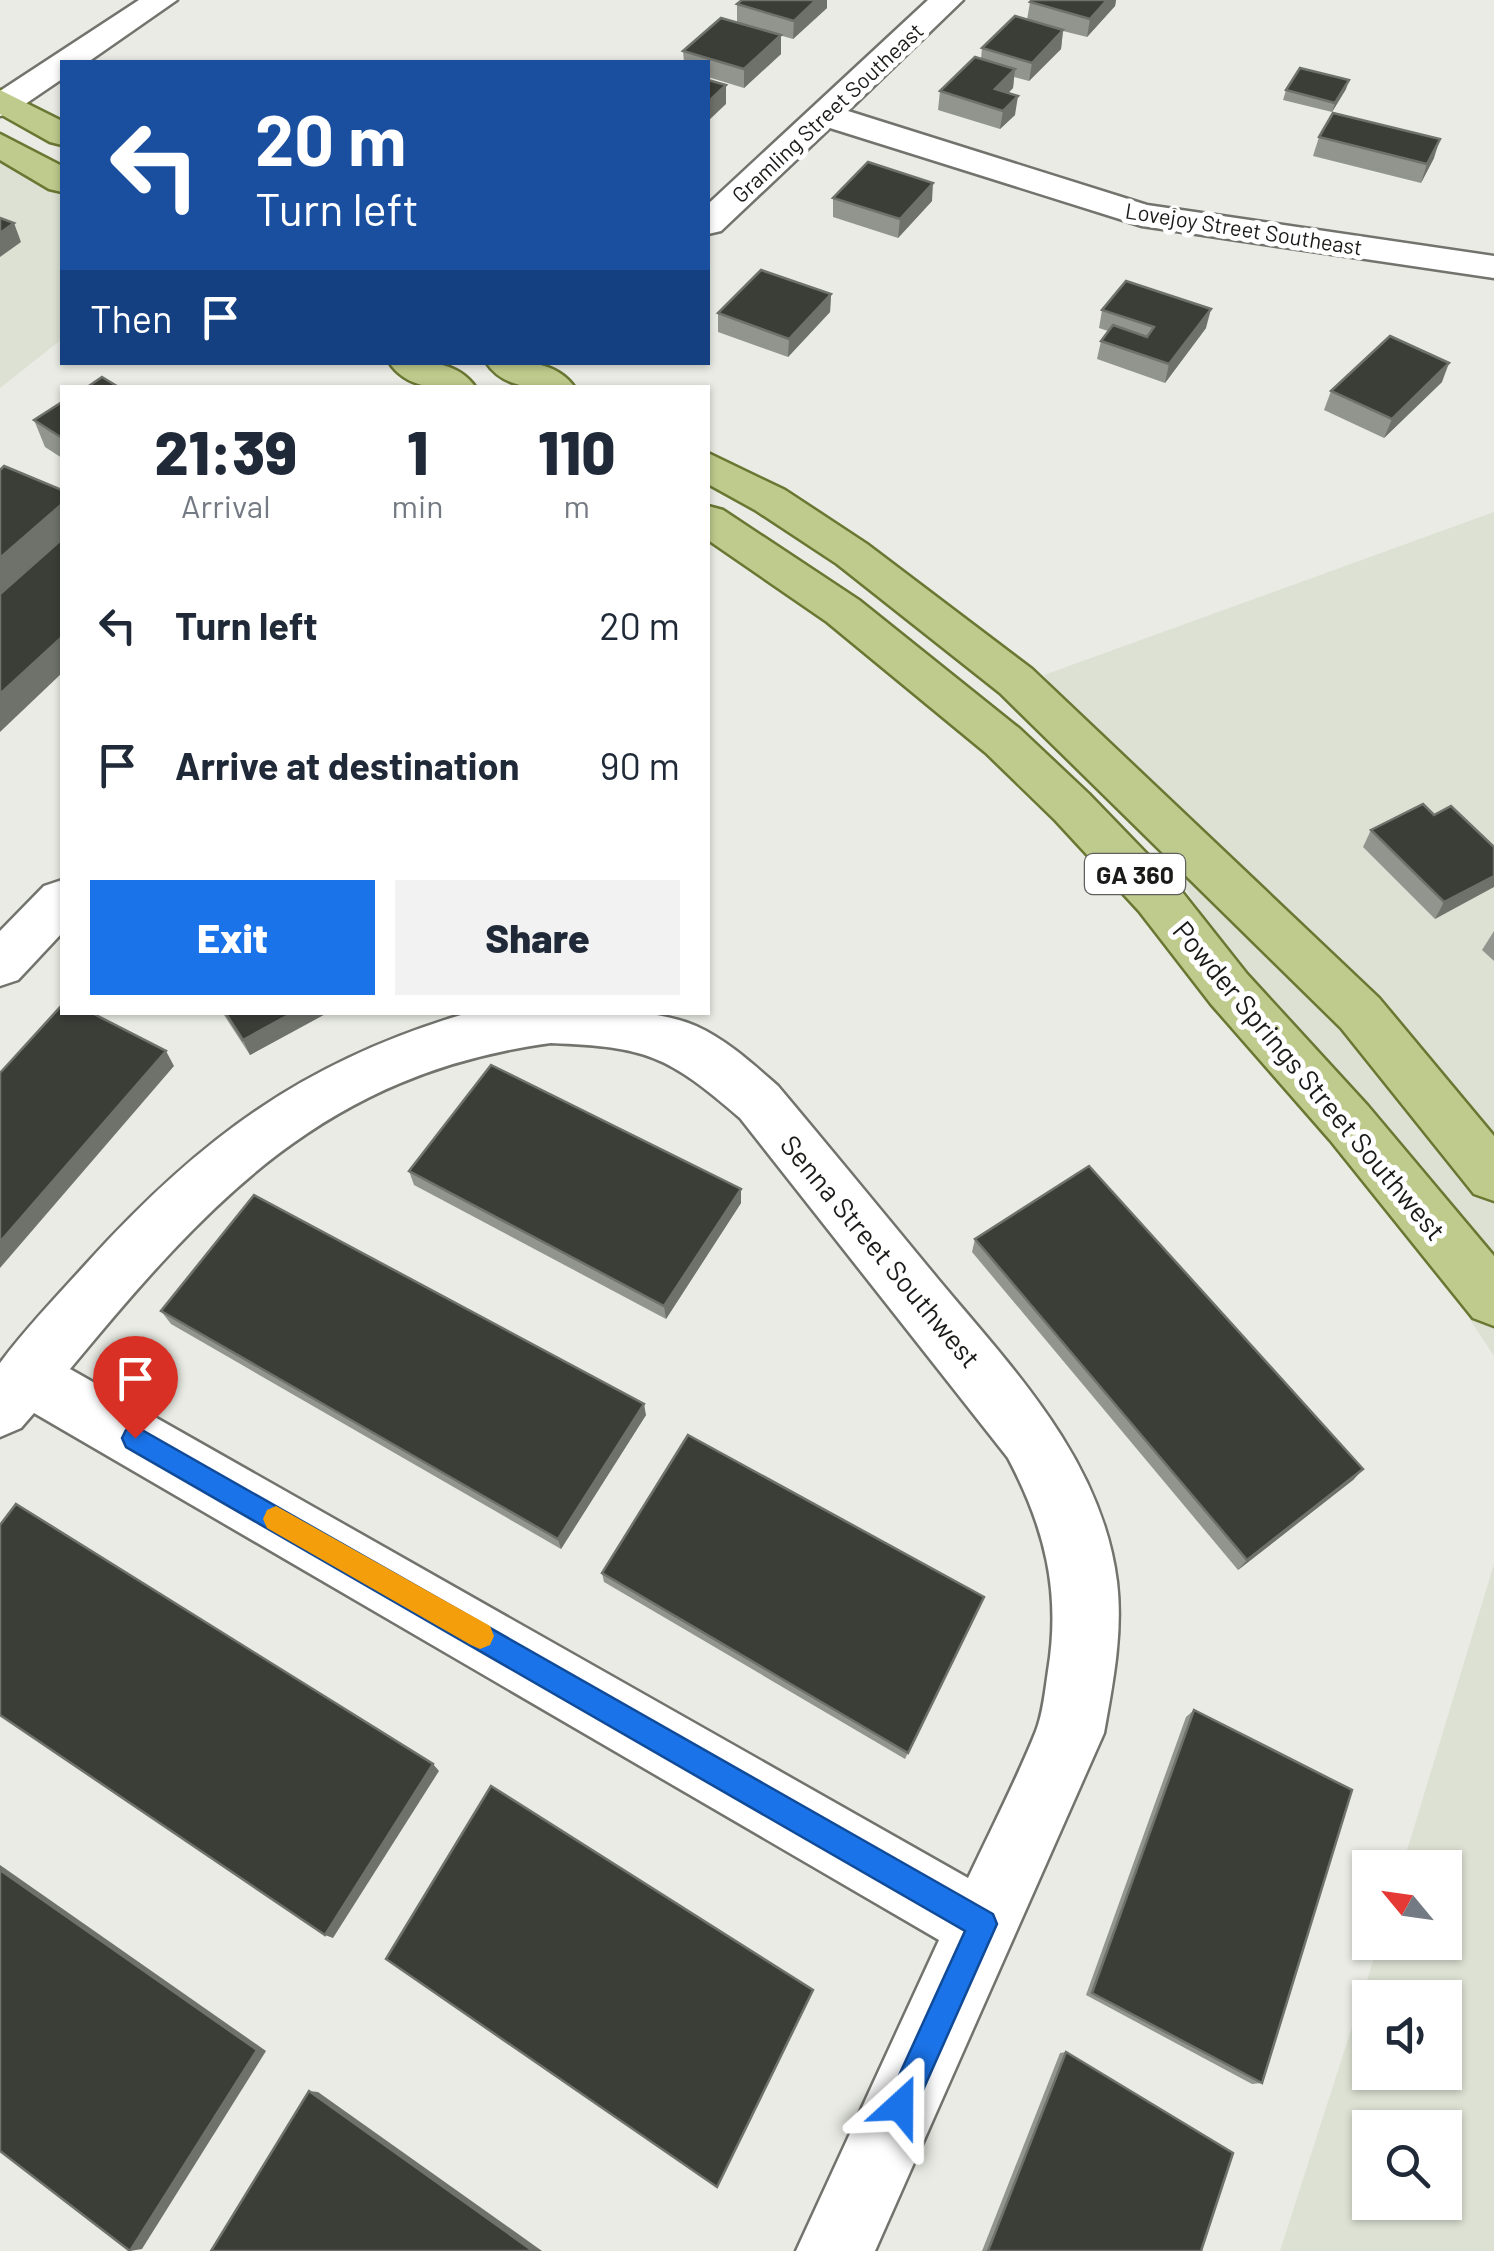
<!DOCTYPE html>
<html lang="en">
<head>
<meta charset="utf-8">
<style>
	body { margin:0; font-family:Barlow,sans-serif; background:#f2f2f3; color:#1f2937; height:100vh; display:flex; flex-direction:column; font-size:38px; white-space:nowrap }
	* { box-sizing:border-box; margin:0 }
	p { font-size:32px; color:#747a83 }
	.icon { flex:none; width:55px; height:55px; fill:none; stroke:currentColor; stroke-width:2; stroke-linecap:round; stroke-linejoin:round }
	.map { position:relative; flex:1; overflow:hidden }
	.side { position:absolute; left:60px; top:385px; width:650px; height:630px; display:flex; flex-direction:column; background:#fff; border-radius:0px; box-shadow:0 2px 8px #0004 }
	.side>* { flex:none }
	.banner { position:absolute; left:60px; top:60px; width:650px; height:305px; border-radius:0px; box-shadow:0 2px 8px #0004; background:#1a4fa0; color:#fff; overflow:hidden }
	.needle { width:65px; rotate:299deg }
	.controls { position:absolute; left:1352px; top:1850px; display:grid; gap:20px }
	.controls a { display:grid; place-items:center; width:110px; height:110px; border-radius:0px; background:#fff; box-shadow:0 2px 8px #0004; font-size:50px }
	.pin { position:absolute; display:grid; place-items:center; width:85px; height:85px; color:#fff; margin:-102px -42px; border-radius:50% 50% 50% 0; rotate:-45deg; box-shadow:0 0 10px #0007 }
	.pin .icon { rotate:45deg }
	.me { position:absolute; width:110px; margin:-55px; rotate:24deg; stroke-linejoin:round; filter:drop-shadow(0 0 8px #0008) }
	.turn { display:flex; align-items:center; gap:35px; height:210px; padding:0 30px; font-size:45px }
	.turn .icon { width:130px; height:130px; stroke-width:2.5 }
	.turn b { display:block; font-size:70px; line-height:85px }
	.then { display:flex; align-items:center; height:95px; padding:0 30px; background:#0003; gap:20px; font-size:38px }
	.eta { display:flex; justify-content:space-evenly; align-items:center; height:170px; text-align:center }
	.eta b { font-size:60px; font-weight:800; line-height:70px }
	.button { display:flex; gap:20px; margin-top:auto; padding:20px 30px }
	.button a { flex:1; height:115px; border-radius:0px; background:#1a73e8; color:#fff; font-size:40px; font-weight:800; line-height:115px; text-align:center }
	.button a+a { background:#f2f2f3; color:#1f2937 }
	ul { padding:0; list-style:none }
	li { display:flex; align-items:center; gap:30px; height:140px; padding:0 30px }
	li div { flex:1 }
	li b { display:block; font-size:38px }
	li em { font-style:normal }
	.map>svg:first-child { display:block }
	.built { fill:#dde1d3; fill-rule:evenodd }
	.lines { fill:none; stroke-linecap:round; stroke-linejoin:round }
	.minor-casing { stroke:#71736d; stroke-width:5 }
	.major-casing { stroke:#697732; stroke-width:5 }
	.minor { fill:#fff; fill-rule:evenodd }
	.major { fill:#becb8c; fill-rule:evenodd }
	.wall { fill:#92948e }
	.shaded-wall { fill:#6f716b }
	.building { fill:#3b3d37; stroke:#6f716b; stroke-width:2.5 }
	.route { fill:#1a73e8; stroke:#114b97; stroke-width:2.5 }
	.slow { fill:#f59e0b }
	.labels { text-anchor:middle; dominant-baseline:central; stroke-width:10; stroke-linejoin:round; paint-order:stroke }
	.far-street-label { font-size:22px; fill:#1b1b19; stroke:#fff }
	.shield { fill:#fff; stroke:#5f5f5e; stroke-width:2.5 }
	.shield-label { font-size:25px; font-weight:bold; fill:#1b1b19 }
	.street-label { font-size:28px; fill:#1b1b19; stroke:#fff }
</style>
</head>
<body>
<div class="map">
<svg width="1494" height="2251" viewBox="0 0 1494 2251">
	<rect width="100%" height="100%" fill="#e9ebe4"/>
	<g class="built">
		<polygon points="0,146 62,186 62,339 0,388"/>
		<polygon points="1494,512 1494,1356 1044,675"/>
		<path d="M 1494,1564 L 1494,2251 L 1280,2251 L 1379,1943 L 1445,1942 L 1445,1868 L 1402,1867 ZM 1370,1998 L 1445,1998 L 1445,2072 L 1370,2072 ZM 1370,2128 L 1445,2128 L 1445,2202 L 1370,2202 Z"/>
	</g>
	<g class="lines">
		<g class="minor-casing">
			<g id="minor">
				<polygon points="139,0 177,0 88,62 62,62 62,79 12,113 0,116 0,91"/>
				<polygon points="928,0 963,0 848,111 1147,205 1494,256 1494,278 1142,226 830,128 721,231 708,234 708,204"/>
				<polygon points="62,880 62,933 18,980 0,986 0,931 44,886"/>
				<path d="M 471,1012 C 536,1012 638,1001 696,1026 C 727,1040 753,1064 778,1086 C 832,1150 885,1215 938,1279 C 1013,1369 1102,1460 1117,1582 C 1123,1633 1113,1683 1104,1733 L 875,2251 L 796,2251 L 939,1940 L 34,1413 L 21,1428 L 0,1437 L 0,1363 C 25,1329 57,1296 86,1264 C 200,1138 305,1060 471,1012 ZM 551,1043 C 647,1047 667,1055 740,1118 L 1008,1458 C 1045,1528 1061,1592 1048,1671 C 1045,1691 1043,1713 1036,1731 C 1016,1781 991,1829 968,1878 L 70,1369 C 209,1201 324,1074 551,1043 Z"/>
			</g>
		</g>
		<g class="major-casing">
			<g id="major">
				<polygon points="0,90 62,121 62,145 50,142 0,114"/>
				<polygon points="0,134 62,166 62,192 49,189 0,160"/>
				<path d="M 389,362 C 419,362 456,358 476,388 C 445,388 408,392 389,362 Z"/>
				<path d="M 486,362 C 516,362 555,358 575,388 C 544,388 505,392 486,362 Z"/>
				<polygon points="708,453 785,490 867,544 1032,669 1379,998 1494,1136 1494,1201 1474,1194 1341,1028 1000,693 837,564 755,510 708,484"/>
				<polygon points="708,506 723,510 859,600 1020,729 1089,794 1175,883 1247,974 1368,1106 1494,1256 1494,1326 1473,1318 1330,1140 1211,1004 1139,911 1055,820 986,753 827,622 708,540"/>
			</g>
		</g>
		<use href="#minor" class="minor"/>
		<use href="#major" class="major"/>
	</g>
	<g class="wall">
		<polygon points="1032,0 1116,0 1115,6 1087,37 1063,31 1061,49 1029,81 1014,77 1013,88 1008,93 1015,115 1000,129 938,110 940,91 981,59 982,48 1027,20 1030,2"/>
		<polygon points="737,4 827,8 793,39 737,23"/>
		<polygon points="683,51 781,54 744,88 708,77 708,62 684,62"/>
		<polygon points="1346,89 1332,112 1283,100 1286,90"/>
		<polygon points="1319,137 1434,158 1421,183 1313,156"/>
		<polygon points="833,198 932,201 898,238 833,217"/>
		<polygon points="831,294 830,312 788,357 718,332 718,313"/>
		<polygon points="1102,310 1206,328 1165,383 1097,359 1101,341 1108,331 1099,328"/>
		<polygon points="1442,382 1384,438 1324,410 1331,391"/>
		<polygon points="62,402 62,458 45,447 34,420"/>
		<polygon points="1434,815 1494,847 1435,919 1363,847 1371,830"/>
		<polygon points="1494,931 1494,961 1482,950"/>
		<polygon points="222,1012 329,1012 250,1055"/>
		<polygon points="409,1171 741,1189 741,1203 666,1319 414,1185"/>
		<polygon points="975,1239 1363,1469 1353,1480 1238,1570 972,1252"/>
		<polygon points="161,1311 646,1415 561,1549 171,1324"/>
		<polygon points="602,1573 984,1597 905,1759 604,1582"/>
		<polygon points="1194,1710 1262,2083 1252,2084 1086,1995 1186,1717"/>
		<polygon points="1066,2052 1201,2251 982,2251 1060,2053"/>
	</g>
	<g class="shaded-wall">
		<polygon points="816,0 827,0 827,8 793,39 794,21"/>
		<polygon points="1107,0 1116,0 1115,6 1087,37 1090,19"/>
		<polygon points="1063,30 1061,49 1029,81 1032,63"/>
		<polygon points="781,35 781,54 744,88 744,69"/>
		<polygon points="1015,69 1013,88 993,108 995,89"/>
		<polygon points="1349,80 1346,89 1332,112 1335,103"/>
		<polygon points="726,85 726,104 708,121 708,102"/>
		<polygon points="1018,96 1015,115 1000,129 1003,111"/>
		<polygon points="1440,139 1434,158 1421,183 1427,164"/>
		<polygon points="933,183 932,201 898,238 900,219"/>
		<polygon points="14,223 21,242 0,257 0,233"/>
		<polygon points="831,294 830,312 788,357 789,339"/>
		<polygon points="1211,309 1206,328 1165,383 1169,364"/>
		<polygon points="1449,363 1442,382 1384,438 1392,419"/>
		<polygon points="62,504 62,540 0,595 0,558"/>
		<polygon points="62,637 62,673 0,732 0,694"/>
		<polygon points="1494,876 1494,887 1435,919 1444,902"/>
		<polygon points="294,1012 329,1012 250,1055 243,1040"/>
		<polygon points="166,1051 174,1066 0,1268 0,1242"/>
		<polygon points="741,1189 741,1203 666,1319 664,1306"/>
		<polygon points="644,1404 646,1415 561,1549 558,1539"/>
		<polygon points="1363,1469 1353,1480 1238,1570 1247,1560"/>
		<polygon points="433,1764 439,1771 333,1938 325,1935"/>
		<polygon points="0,1865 266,2051 142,2249 130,2251 0,1870"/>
		<polygon points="309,2091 318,2092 542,2251 533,2251"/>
	</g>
	<g class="building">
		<polygon points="742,0 816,0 794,21 737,4"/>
		<polygon points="1032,0 1107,0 1090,19 1030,2"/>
		<polygon points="1015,16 1063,30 1032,63 982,48"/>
		<polygon points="721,18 781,35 744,69 683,51"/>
		<polygon points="975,57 1015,69 995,89 1018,96 1003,111 940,91"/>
		<polygon points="1300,68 1349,80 1335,103 1286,90"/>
		<polygon points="708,80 726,85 708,102"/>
		<polygon points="1333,113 1440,139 1427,164 1319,137"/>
		<polygon points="868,162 933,183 900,219 833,198"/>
		<polygon points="0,218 14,223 0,233"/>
		<polygon points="761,270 831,294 789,339 718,313"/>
		<polygon points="1126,281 1211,309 1169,364 1101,341 1113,325 1147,337 1154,327 1102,310"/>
		<polygon points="1390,336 1449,363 1392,419 1331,391"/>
		<polygon points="102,377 120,388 86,388"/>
		<polygon points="62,402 62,438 34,420"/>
		<polygon points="4,466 62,490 62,504 0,558 0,470"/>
		<polygon points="62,539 62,637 0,694 0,594"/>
		<polygon points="1423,804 1434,815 1451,806 1494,847 1494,876 1444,902 1371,830"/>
		<polygon points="62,1005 62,1012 90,1012 166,1051 0,1242 0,1073"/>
		<polygon points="225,1012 294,1012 243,1040"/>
		<polygon points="491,1065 741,1189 664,1306 409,1171"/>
		<polygon points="1089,1166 1363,1469 1247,1560 975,1239"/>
		<polygon points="254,1195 644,1404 558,1539 161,1311"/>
		<polygon points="688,1435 984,1597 908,1753 602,1573"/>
		<polygon points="16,1504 433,1764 325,1935 0,1715 0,1525"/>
		<polygon points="1194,1710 1352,1790 1262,2083 1092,1993"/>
		<polygon points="491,1786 813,1990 717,2187 386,1959"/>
		<polygon points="0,1870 257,2050 130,2251 0,2151"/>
		<polygon points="1066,2052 1233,2153 1201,2251 988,2251"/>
		<polygon points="309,2091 533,2251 211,2251"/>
	</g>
	<polygon class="route" points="135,1426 993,1914 997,1924 911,2117 900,2121 890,2117 885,2106 965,1931 126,1447 122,1438 126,1430"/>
	<polygon class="slow" points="276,1506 490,1626 494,1636 490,1645 480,1649 471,1645 267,1528 263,1519 267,1510"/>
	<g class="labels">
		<g class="far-street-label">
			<text transform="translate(827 112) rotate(-43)">Gramling Street Southeast</text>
			<text transform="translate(1244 228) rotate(9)">Lovejoy Street Southeast</text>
		</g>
		<rect class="shield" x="1085" y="854" width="100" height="40" rx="8"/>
		<g class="shield-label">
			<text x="1135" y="874">GA 360</text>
		</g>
		<g class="street-label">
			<text transform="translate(1310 1080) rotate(50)">Powder Springs Street Southwest</text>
			<text transform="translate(881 1251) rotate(50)">Senna Street Southwest</text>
		</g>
	</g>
</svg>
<div class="controls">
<a><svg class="needle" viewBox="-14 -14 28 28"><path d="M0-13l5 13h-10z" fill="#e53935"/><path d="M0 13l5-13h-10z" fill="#747a83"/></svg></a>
<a><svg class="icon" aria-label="sound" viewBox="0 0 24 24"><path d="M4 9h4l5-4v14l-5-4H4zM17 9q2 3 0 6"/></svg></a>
<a><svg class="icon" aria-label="search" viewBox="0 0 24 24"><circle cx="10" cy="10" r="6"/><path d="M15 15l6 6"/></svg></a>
</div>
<div class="pin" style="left:135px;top:1438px;background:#d93025"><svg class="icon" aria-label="arrive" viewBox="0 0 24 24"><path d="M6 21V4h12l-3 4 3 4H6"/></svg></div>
<svg class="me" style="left:900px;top:2106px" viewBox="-20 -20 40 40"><path d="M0-17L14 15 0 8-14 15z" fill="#1a73e8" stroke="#fff" stroke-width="4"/></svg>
<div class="banner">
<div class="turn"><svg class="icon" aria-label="left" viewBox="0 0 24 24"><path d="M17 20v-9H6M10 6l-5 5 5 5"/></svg><div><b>20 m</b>Turn left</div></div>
<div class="then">Then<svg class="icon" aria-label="arrive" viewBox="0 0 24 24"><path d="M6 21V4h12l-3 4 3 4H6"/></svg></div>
</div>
<section class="side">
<div class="eta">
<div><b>21:39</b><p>Arrival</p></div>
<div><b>1</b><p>min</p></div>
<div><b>110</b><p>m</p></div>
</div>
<ul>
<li><svg class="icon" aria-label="left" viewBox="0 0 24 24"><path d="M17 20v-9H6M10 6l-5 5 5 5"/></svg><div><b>Turn left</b></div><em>20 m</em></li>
<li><svg class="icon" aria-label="arrive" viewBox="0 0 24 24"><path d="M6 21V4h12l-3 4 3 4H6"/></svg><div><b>Arrive at destination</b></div><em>90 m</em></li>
</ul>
<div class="button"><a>Exit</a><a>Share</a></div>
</section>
</div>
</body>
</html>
